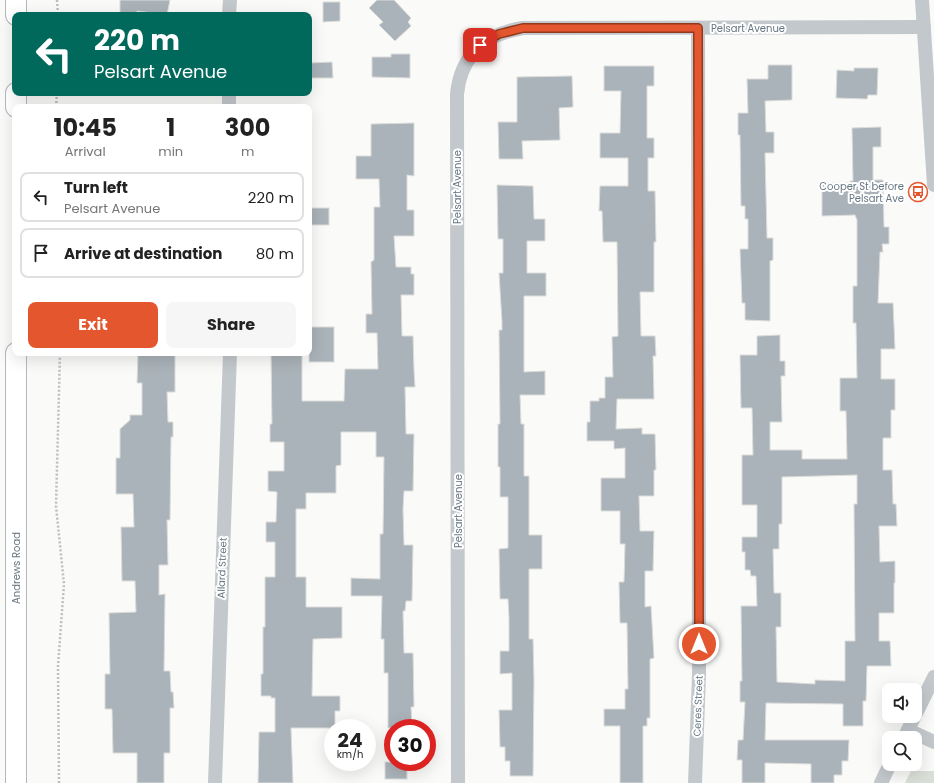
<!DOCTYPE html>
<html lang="en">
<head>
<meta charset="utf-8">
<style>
	body { margin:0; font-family:Poppins,sans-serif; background:#f6f6f6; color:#222; height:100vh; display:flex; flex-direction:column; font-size:15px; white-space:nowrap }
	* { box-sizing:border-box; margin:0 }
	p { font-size:13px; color:#767676 }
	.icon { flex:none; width:22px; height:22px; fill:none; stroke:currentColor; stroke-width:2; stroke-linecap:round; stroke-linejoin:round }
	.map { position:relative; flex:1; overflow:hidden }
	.panel { position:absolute; left:12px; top:104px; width:300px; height:252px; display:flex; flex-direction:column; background:#fff; border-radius:8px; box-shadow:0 4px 16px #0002 }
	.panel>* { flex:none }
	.banner { position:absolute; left:12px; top:12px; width:300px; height:84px; border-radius:8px; box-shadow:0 4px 16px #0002; background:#00695c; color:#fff; overflow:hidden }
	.buttons { position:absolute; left:882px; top:683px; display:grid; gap:8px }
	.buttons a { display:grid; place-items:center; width:40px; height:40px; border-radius:8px; background:#fff; box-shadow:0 4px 16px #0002; font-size:20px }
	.speed { position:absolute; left:324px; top:719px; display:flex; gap:8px; font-size:20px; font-weight:700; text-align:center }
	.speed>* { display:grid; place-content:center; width:52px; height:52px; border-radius:50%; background:#fff; box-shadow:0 4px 16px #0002; line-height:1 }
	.speed small { font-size:10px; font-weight:400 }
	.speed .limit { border:6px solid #d22; background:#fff; color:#111 }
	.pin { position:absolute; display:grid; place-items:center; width:34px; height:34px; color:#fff; margin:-17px; border-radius:8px; box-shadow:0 2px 6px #0006 }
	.me { position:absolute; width:44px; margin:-22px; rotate:0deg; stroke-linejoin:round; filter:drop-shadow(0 0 3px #0008) }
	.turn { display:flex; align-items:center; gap:14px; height:84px; padding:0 16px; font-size:18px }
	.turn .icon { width:52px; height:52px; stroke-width:2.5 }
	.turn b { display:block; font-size:28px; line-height:34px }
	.eta { display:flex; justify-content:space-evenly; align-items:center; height:68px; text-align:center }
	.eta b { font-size:24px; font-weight:700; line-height:28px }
	.primary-button { display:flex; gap:8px; margin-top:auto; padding:8px 16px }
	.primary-button a { flex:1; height:46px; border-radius:8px; background:#e4572e; color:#fff; font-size:16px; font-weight:700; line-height:46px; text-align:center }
	.primary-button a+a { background:#f6f6f6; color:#222 }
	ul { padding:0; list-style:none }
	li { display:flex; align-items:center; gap:12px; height:50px; margin:0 8px 6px; padding:0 8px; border:2px solid #e0e0e0; border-radius:8px }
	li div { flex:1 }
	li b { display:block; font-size:15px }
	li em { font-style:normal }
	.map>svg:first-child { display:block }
	.green { fill:#dadfd7 }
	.building { fill:#aab3b9; stroke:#dcdcda; fill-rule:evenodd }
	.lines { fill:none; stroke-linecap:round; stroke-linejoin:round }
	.secondary-casing { stroke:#b3babf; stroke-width:22 }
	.path { stroke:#bbbfc2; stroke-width:2.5; stroke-dasharray:2 2; stroke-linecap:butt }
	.street { stroke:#c3c8cc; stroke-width:14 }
	.secondary { stroke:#fff; stroke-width:20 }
	.route-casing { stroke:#94391e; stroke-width:10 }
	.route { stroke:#e4572e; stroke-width:7 }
	.labels { text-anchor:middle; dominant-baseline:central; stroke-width:4; stroke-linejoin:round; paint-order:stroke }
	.street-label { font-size:10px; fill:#657683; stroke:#fff }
	.poi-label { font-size:10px; fill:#657683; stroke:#fff; text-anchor:end }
</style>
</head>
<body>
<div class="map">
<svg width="934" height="783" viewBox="0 0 934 783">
	<rect width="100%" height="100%" fill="#fafaf8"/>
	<polygon class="green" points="911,771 934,771 934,783 905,783"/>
	<g class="building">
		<polygon points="120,0 170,0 167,15 137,11 137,15 120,15"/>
		<polygon points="377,0 394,0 411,18 408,22 411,26 395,41 379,25 383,22 369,8"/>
		<polygon points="323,2 340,2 340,21 323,22"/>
		<polygon points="391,54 410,54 410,78 372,77 372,57 391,57"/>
		<polygon points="332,62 333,78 309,78 309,63"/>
		<polygon points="768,65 792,65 792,100 765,101 766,132 774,132 774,153 765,153 767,238 773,238 773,260 770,261 770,321 745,320 745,303 742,303 740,249 748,249 748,219 745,219 745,206 741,206 740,135 738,135 738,113 748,113 747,79 768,79"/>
		<polygon points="604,66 654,66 654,86 647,86 647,138 654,138 654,158 648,158 648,191 655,191 656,242 654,242 654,292 640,292 641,336 655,336 656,356 653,356 654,399 617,399 616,429 642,428 642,434 655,434 656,470 654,470 654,496 639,496 640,531 654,531 653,571 645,571 645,607 651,606 654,658 650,659 650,718 647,718 647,726 643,726 643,783 620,783 620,726 604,726 604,709 625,709 625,689 628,689 627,623 620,623 619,582 624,582 625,544 620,544 620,511 601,511 601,478 625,478 625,448 614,449 614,441 587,441 587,422 590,422 590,401 599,401 599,398 605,398 605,377 613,377 612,337 618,336 617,242 603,242 602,211 599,211 600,186 628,186 628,158 600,158 600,133 620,133 621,91 604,91"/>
		<polygon points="854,68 878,68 877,95 868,95 867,99 836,98 837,70 854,71"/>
		<polygon points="572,76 573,107 559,108 560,140 522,141 523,159 499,159 498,122 517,122 517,77"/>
		<polygon points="414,123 414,176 407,175 407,210 414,210 414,236 394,236 396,267 411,267 411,274 414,274 414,295 401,295 402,336 413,336 414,370 415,387 405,387 406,434 414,434 413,491 404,491 403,509 404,545 413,545 412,601 406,601 405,611 403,611 404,653 413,653 414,707 411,707 412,728 388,728 388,673 384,673 384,639 381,639 382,596 351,596 351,578 380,579 380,534 383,534 384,457 376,457 376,432 341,432 341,465 336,466 336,493 306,493 306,509 296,509 296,577 306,577 306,607 342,607 342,638 313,639 312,696 340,696 340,711 335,711 335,728 291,728 293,783 258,783 259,732 275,732 275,698 271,698 271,696 261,696 261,674 263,674 263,627 265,627 265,577 275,577 275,542 266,542 266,522 276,522 277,492 268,491 268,471 284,471 284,442 270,442 270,424 272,424 271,353 302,353 302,401 344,401 345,369 378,369 377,333 366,333 366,314 372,314 371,262 374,260 374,207 380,207 379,179 356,179 356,156 371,156 371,124"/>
		<path d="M 881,127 L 881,147 L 873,147 L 873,180 L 883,180 L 884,227 L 889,227 L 889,244 L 882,244 L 883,252 L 880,252 L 878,303 L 893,303 L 895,349 L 881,349 L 881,379 L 895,379 L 895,410 L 891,410 L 891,438 L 883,438 L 883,470 L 892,470 L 893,504 L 896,504 L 897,526 L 879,526 L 880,562 L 895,561 L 895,583 L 894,583 L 894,613 L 879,613 L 879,641 L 890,641 L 891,666 L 867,666 L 866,701 L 863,701 L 863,726 L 843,726 L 843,704 L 766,703 L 765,740 L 849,740 L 848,761 L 842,761 L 842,775 L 834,775 L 834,783 L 811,783 L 811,764 L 765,763 L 765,783 L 742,783 L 742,760 L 737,760 L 738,740 L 743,740 L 745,702 L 740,702 L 740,681 L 742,681 L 741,606 L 757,606 L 756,576 L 751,576 L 750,570 L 745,570 L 745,552 L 742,552 L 742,537 L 757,537 L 757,505 L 742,505 L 742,455 L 753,455 L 752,408 L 741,408 L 740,355 L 757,355 L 757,336 L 780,335 L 780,361 L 785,361 L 785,376 L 781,376 L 782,422 L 770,422 L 770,450 L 802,450 L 802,459 L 847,459 L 846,411 L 840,411 L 840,378 L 857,378 L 856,323 L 853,323 L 853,286 L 857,286 L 857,220 L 855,215 L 822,216 L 822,183 L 850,183 L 850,181 L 853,181 L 852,128 ZM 857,475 L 857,504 L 854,504 L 855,641 L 845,641 L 845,681 L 815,680 L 815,684 L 777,682 L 776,627 L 781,627 L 781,593 L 774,593 L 773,549 L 779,549 L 779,524 L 782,524 L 782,477 Z"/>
		<polygon points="497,185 533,186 534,219 545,219 545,241 527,241 527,273 546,273 546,296 524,296 524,372 545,371 545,395 520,395 521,424 524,424 524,476 529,476 529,535 542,535 542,569 529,569 529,639 533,639 534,681 533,776 510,776 510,761 505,761 505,747 500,747 499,710 512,710 512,673 500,674 500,651 509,651 509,618 508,599 500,599 499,549 508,548 508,497 500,497 500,467 498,467 498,424 500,424 499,330 502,330 502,322 499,273 503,273 503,239 498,239"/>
		<rect x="309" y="208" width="20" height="17"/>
		<rect x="309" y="327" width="25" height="35"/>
		<polygon points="138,353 175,353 175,392 167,392 168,422 173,422 173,437 171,437 170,520 167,520 168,565 159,565 159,595 165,594 164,671 170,671 171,692 173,692 174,708 170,708 170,753 164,753 164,783 137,783 137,753 113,753 112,709 105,709 105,674 110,674 109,613 136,612 135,581 122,581 121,527 134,527 133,494 116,494 116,458 120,458 120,429 130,420 130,415 142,415 142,383 137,383"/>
		<rect x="385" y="762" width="22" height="17"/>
	</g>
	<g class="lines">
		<g class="secondary-casing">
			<g id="secondary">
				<polyline points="16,0 16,15"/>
				<polyline points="16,93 16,107"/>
				<polyline points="16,783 16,353"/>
			</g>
		</g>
		<g class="path">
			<polyline points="57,0 58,15"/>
			<polyline points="56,107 57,93"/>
			<polyline points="59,783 58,666 64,584 56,506 60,353"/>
		</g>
		<g class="street">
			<polyline points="922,0 934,185"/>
			<polyline points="229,15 230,0"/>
			<polyline points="229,93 229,107"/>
			<polyline points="908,730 934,742"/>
			<polyline points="904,738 934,677"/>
			<polyline points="215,783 230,353"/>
			<path d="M 458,783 L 457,94 C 461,55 485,34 523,28 L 924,27"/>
			<polyline points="695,783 699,675 698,28"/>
			<polyline points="881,783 890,764"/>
		</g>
		<use href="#secondary" class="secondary"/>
	</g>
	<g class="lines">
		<g class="route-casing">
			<polyline id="route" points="480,45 499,34 523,28 698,28 699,644"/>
		</g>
		<use href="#route" class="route"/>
	</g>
	<defs>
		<g id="bus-ring" transform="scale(1)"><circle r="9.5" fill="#fff" stroke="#e4572e" stroke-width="1.5"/><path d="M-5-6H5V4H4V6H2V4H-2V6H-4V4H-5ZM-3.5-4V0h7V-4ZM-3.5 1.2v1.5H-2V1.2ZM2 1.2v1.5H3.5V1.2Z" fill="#e4572e"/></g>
	</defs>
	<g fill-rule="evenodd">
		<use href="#bus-ring" x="918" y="192"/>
	</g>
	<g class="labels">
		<g class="street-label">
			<text x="748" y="28">Pelsart Avenue</text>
			<text transform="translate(457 187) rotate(-90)">Pelsart Avenue</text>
			<text transform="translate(458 511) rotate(-90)">Pelsart Avenue</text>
			<text transform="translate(16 568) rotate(-90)">Andrews Road</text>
			<text transform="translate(222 568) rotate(-88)">Allard Street</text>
			<text transform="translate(698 706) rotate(-88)">Ceres Street</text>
		</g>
		<g class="poi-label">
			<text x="904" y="186">Cooper St before<tspan x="904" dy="12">Pelsart Ave</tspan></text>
		</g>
	</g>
</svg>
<div class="buttons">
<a><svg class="icon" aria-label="sound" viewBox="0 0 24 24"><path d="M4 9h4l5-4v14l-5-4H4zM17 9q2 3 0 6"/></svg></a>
<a><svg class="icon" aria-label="search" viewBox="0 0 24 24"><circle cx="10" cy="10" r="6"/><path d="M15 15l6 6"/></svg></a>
</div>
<div class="speed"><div>24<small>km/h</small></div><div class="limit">30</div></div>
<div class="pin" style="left:480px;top:45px;background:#d93025"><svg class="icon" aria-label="arrive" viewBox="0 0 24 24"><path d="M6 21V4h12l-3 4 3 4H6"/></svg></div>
<svg class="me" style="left:699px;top:644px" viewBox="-20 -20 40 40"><circle r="17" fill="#e4572e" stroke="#fff" stroke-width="3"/><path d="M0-11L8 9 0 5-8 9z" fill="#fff"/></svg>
<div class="banner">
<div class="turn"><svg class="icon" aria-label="left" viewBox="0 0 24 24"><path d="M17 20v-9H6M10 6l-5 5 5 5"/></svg><div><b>220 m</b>Pelsart Avenue</div></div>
</div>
<section class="panel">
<div class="eta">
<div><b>10:45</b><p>Arrival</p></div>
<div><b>1</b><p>min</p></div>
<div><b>300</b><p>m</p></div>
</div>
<ul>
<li><svg class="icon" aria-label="left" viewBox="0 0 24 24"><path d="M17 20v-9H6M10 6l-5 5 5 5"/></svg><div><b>Turn left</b><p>Pelsart Avenue</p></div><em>220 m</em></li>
<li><svg class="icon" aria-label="arrive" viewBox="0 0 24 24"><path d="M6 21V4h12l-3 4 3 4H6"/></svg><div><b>Arrive at destination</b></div><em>80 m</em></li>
</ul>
<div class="primary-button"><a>Exit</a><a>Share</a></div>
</section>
</div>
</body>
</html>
